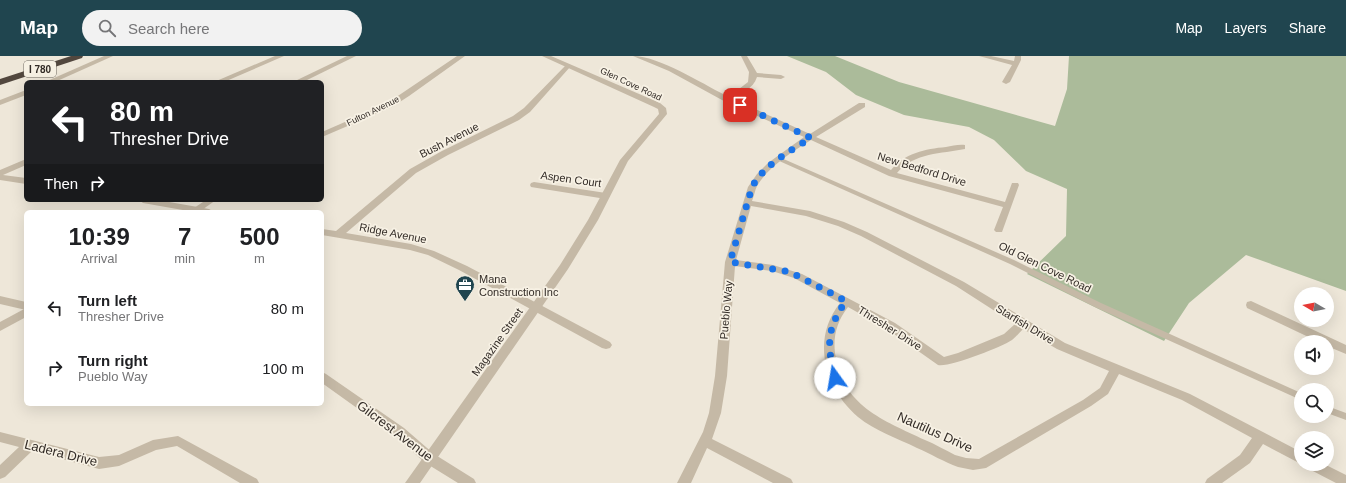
<!DOCTYPE html>
<html lang="en">
<head>
<meta charset="utf-8">
<style>
	body { margin:0; font-family:Arial,sans-serif; background:#f2f2f2; color:#202124; height:100vh; display:flex; flex-direction:column; font-size:15px; white-space:nowrap }
	* { box-sizing:border-box; margin:0 }
	p { font-size:13px; color:#757577 }
	.icon { flex:none; width:22px; height:22px; fill:none; stroke:currentColor; stroke-width:2; stroke-linecap:round; stroke-linejoin:round }
	.map { position:relative; flex:1; overflow:hidden }
	.details { position:absolute; left:24px; top:154px; width:300px; height:196px; display:flex; flex-direction:column; background:#fff; border-radius:6px; box-shadow:0 4px 16px #0002 }
	.details>* { flex:none }
	.guide { position:absolute; left:24px; top:24px; width:300px; height:122px; border-radius:6px; box-shadow:0 4px 16px #0002; background:#202124; color:#fff; overflow:hidden }
	.needle { width:26px; rotate:280deg }
	.controls { position:absolute; left:1294px; top:231px; display:grid; gap:8px }
	.controls a { display:grid; place-items:center; width:40px; height:40px; border-radius:50%; background:#fff; box-shadow:0 4px 16px #0002; font-size:20px }
	.pin { position:absolute; display:grid; place-items:center; width:34px; height:34px; color:#fff; margin:-17px; border-radius:8px; box-shadow:0 2px 6px #0006 }
	.me { position:absolute; width:44px; margin:-22px; rotate:347deg; stroke-linejoin:round; filter:drop-shadow(0 0 3px #0008) }
	.turn { display:flex; align-items:center; gap:14px; height:84px; padding:0 20px; font-size:18px }
	.turn .icon { width:52px; height:52px; stroke-width:2.5 }
	.turn b { display:block; font-size:28px; line-height:34px }
	.then { display:flex; align-items:center; height:38px; padding:0 20px; background:#0003; gap:8px; font-size:15px }
	.eta { display:flex; justify-content:space-evenly; align-items:center; height:68px; text-align:center }
	.eta b { font-size:24px; font-weight:700; line-height:28px }
	ul { padding:0; list-style:none }
	li { display:flex; align-items:center; gap:12px; height:60px; padding:0 20px }
	li div { flex:1 }
	li b { display:block; font-size:15px }
	li em { font-style:normal }
	header { display:flex; align-items:center; gap:24px; box-sizing:border-box; height:56px; padding:0 20px; background:#20454f; color:#fff }
	header strong { font-size:19px }
	nav { display:flex; gap:22px; margin-inline-start:auto; font-size:14px }
	.search { width:280px; height:36px; background:#f2f2f2; display:flex; align-items:center; gap:10px; box-sizing:border-box; padding:0 14px; border-radius:22px; color:#757577; font-size:15px }
	.map>svg:first-child { display:block }
	.green { fill:#abbb9a }
	.lines { fill:none; stroke-linecap:round; stroke-linejoin:round }
	.pedestrian { fill:#c5b9a6; fill-rule:evenodd }
	.minor { fill:#c5b9a6; fill-rule:evenodd }
	.tertiary { fill:#c5b9a6; fill-rule:evenodd }
	.motorway { fill:#52473e; fill-rule:evenodd }
	.route { stroke:#1a73e8; stroke-width:7; stroke-dasharray:0 12.6 }
	.labels { text-anchor:middle; dominant-baseline:central; stroke-width:3.5; stroke-linejoin:round; paint-order:stroke }
	.far-street-label { font-size:9px; fill:#322b26; stroke:#f7f1e4 }
	.shield { fill:#f7f1e4; stroke:#6d665f; stroke-width:1 }
	.shield-label { font-size:10px; font-weight:bold; fill:#322b26 }
	.street-label { font-size:11px; fill:#322b26; stroke:#f7f1e4 }
	.poi-label { font-size:11px; fill:#322b26; stroke:#f7f1e4; text-anchor:start }
	.near-street-label { font-size:13px; fill:#322b26; stroke:#f7f1e4 }
</style>
</head>
<body>
<header>
<strong>Map</strong>
<div class="search"><svg class="icon" aria-label="search" viewBox="0 0 24 24"><circle cx="10" cy="10" r="6"/><path d="M15 15l6 6"/></svg>Search here</div>
<nav><a>Map</a><a>Layers</a><a>Share</a></nav>
</header>
<div class="map">
<svg width="1346" height="427" viewBox="0 0 1346 427">
	<rect width="100%" height="100%" fill="#eee7d9"/>
	<polygon class="green" points="787,0 835,0 899,26 1055,70 1067,33 1069,0 1346,0 1346,235 1246,199 1189,247 1164,285 1027,218 1066,180 1067,133 1026,115 994,84 969,71 904,59 856,39 826,16"/>
	<g class="lines">
		<g class="pedestrian">
			<polygon points="779,101 1014,204 1101,247 1301,337 1301,344 1095,251 1010,208 777,104 776,103"/>
			<polygon points="1327,350 1346,357 1346,364 1327,357"/>
		</g>
		<g class="minor">
			<polygon points="104,0 113,0 55,26 45,26"/>
			<polygon points="275,0 284,0 224,26 214,26"/>
			<polygon points="347,0 356,0 303,26 293,26"/>
			<path d="M 633,0 C 659,0 701,27 725,39 L 739,33 L 748,26 L 749,16 L 741,0 L 747,0 L 757,17 L 781,19 L 785,21 L 781,23 L 757,21 C 753,33 742,37 731,42 L 810,78 L 859,47 L 865,47 L 865,51 L 816,81 L 891,114 C 905,97 925,93 946,91 C 952,90 959,88 965,89 L 965,93 C 941,98 915,96 897,117 L 1005,146 L 1012,127 L 1018,127 L 1019,129 L 1002,176 L 996,176 L 994,174 L 1003,151 L 889,120 L 811,84 C 792,96 769,110 757,130 C 755,134 754,140 752,145 L 810,155 L 844,166 L 867,176 L 964,226 L 1065,287 L 1190,338 L 1301,396 L 1301,408 L 1263,388 L 1250,407 L 1222,427 L 1205,427 L 1207,423 L 1240,399 L 1252,382 L 1182,344 L 1119,318 L 1108,338 L 1091,350 L 986,412 L 973,414 L 958,411 C 944,406 931,398 917,392 C 897,382 875,375 858,361 C 824,332 811,283 840,247 L 794,222 L 772,215 L 735,210 L 727,320 L 721,357 L 712,383 L 791,423 L 793,427 L 773,427 L 707,392 L 691,427 L 677,427 L 703,376 L 709,357 L 715,320 L 725,206 L 748,131 L 757,118 L 768,107 L 804,81 L 722,44 L 669,15 ZM 751,150 L 806,160 L 838,170 L 861,180 L 956,230 L 1015,268 L 1004,278 L 958,297 L 944,301 L 895,267 L 802,218 L 773,209 L 736,204 ZM 848,251 L 887,273 L 938,309 C 948,312 1002,291 1012,284 C 1016,281 1020,276 1023,273 L 1057,293 L 1109,315 L 1100,332 L 1083,344 L 979,403 L 966,402 L 955,399 C 945,394 935,388 925,384 C 883,364 842,350 835,297 C 833,280 837,265 848,251 Z"/>
			<polygon points="979,0 991,0 1014,5 1015,0 1021,0 1021,4 1010,26 1006,28 1002,26 1012,9"/>
			<polygon points="568,8 570,9 570,11 530,56 519,64 448,99 416,117 346,177 411,188 434,195 467,210 610,286 612,289 610,292 606,293 602,292 459,214 428,199 410,194 322,179 322,173 336,175 410,113 442,95 513,60 524,52 566,9"/>
			<polygon points="26,34 26,39 0,49 0,44"/>
			<polygon points="26,103 26,109 3,119 26,122 26,128 0,124 0,114"/>
			<polygon points="534,126 606,137 610,140 606,143 531,131 530,129 531,127"/>
			<polygon points="139,144 158,144 209,153 214,156 194,156 143,147"/>
			<polygon points="0,240 26,246 26,254 0,248"/>
			<polygon points="1251,245 1346,289 1346,298 1327,290 1327,286 1319,286 1247,252 1246,249 1247,246"/>
			<polygon points="322,316 326,318 404,372 434,398 474,423 476,427 458,427 424,406 396,380 322,327"/>
			<polygon points="0,376 99,401 119,399 153,384 178,380 257,423 259,427 240,427 177,390 156,394 119,410 99,413 32,395 5,421 0,423 0,409 19,391 0,386"/>
			<polygon points="1306,408 1324,408 1346,419 1346,427 1336,427 1307,412"/>
		</g>
		<g class="tertiary">
			<polygon points="457,0 465,0 409,40 392,51 322,81 322,76 386,48"/>
			<polygon points="542,0 551,0 660,47 666,52 667,58 628,105 598,164 568,213 420,427 405,427 560,209 588,164 620,104 659,58 658,53 654,51"/>
			<polygon points="206,144 216,144 199,156 188,156"/>
			<polygon points="26,252 26,261 0,275 0,266"/>
		</g>
		<polygon class="motorway" points="71,0 83,0 82,2 0,29 0,23"/>
	</g>
	<g class="lines">
		<path class="route" d="M 740,49 L 811,82 C 790,95 764,109 752,131 L 730,206 L 785,215 L 798,220 L 846,245 C 826,273 827,289 835,322"/>
	</g>
	<defs>
		<g id="office-pin" transform="scale(1)"><path d="M0 17L-7.5 6A9.5 9.5 0 1 1 7.5 6Z" fill="#20454f" stroke="#f7f1e4"/><path d="M-6-3h4V-5.5h4V-3h4V5H-6ZM-1-4.5V-3h2v-1.5ZM-6 0V1H6V0Z" fill="#fff"/></g>
	</defs>
	<g fill-rule="evenodd">
		<use href="#office-pin" x="465" y="229"/>
	</g>
	<g class="labels">
		<g class="far-street-label">
			<text transform="translate(631 28) rotate(25)">Glen Cove Road</text>
			<text transform="translate(373 55) rotate(-26)">Fulton Avenue</text>
		</g>
		<rect class="shield" x="24" y="5" width="32" height="16" rx="3"/>
		<g class="shield-label">
			<text x="40" y="13">I 780</text>
		</g>
		<g class="street-label">
			<text transform="translate(449 84) rotate(-27)">Bush Avenue</text>
			<text transform="translate(922 113) rotate(17)">New Bedford Drive</text>
			<text transform="translate(571 123) rotate(8)">Aspen Court</text>
			<text transform="translate(393 177) rotate(11)">Ridge Avenue</text>
			<text transform="translate(1045 211) rotate(26)">Old Glen Cove Road</text>
			<text transform="translate(726 254) rotate(-85)">Pueblo Way</text>
			<text transform="translate(1025 268) rotate(31)">Starfish Drive</text>
			<text transform="translate(890 272) rotate(32)">Thresher Drive</text>
			<text transform="translate(497 286) rotate(-55)">Magazine Street</text>
		</g>
		<g class="poi-label">
			<text x="479" y="223">Mana<tspan x="479" dy="13">Construction Inc</tspan></text>
		</g>
		<g class="near-street-label">
			<text transform="translate(395 375) rotate(37)">Gilcrest Avenue</text>
			<text transform="translate(935 376) rotate(24)">Nautilus Drive</text>
			<text transform="translate(61 397) rotate(14)">Ladera Drive</text>
		</g>
	</g>
</svg>
<div class="controls">
<a><svg class="needle" viewBox="-14 -14 28 28"><path d="M0-13l5 13h-10z" fill="#e53935"/><path d="M0 13l5-13h-10z" fill="#757577"/></svg></a>
<a><svg class="icon" aria-label="sound" viewBox="0 0 24 24"><path d="M4 9h4l5-4v14l-5-4H4zM17 9q2 3 0 6"/></svg></a>
<a><svg class="icon" aria-label="search" viewBox="0 0 24 24"><circle cx="10" cy="10" r="6"/><path d="M15 15l6 6"/></svg></a>
<a><svg class="icon" aria-label="layers" viewBox="0 0 24 24"><path d="M12 4l9 5-9 5-9-5zM3 14l9 5 9-5"/></svg></a>
</div>
<div class="pin" style="left:740px;top:49px;background:#d93025"><svg class="icon" aria-label="arrive" viewBox="0 0 24 24"><path d="M6 21V4h12l-3 4 3 4H6"/></svg></div>
<svg class="me" style="left:835px;top:322px" viewBox="-20 -20 40 40"><circle r="19" fill="#fff"/><path d="M0-13L10 11 0 6-10 11z" fill="#1a73e8"/></svg>
<div class="guide">
<div class="turn"><svg class="icon" aria-label="left" viewBox="0 0 24 24"><path d="M17 20v-9H6M10 6l-5 5 5 5"/></svg><div><b>80 m</b>Thresher Drive</div></div>
<div class="then">Then<svg class="icon" aria-label="right" viewBox="0 0 24 24"><path d="M7 20v-9h11M14 6l5 5-5 5"/></svg></div>
</div>
<section class="details">
<div class="eta">
<div><b>10:39</b><p>Arrival</p></div>
<div><b>7</b><p>min</p></div>
<div><b>500</b><p>m</p></div>
</div>
<ul>
<li><svg class="icon" aria-label="left" viewBox="0 0 24 24"><path d="M17 20v-9H6M10 6l-5 5 5 5"/></svg><div><b>Turn left</b><p>Thresher Drive</p></div><em>80 m</em></li>
<li><svg class="icon" aria-label="right" viewBox="0 0 24 24"><path d="M7 20v-9h11M14 6l5 5-5 5"/></svg><div><b>Turn right</b><p>Pueblo Way</p></div><em>100 m</em></li>
</ul>
</section>
</div>
</body>
</html>
